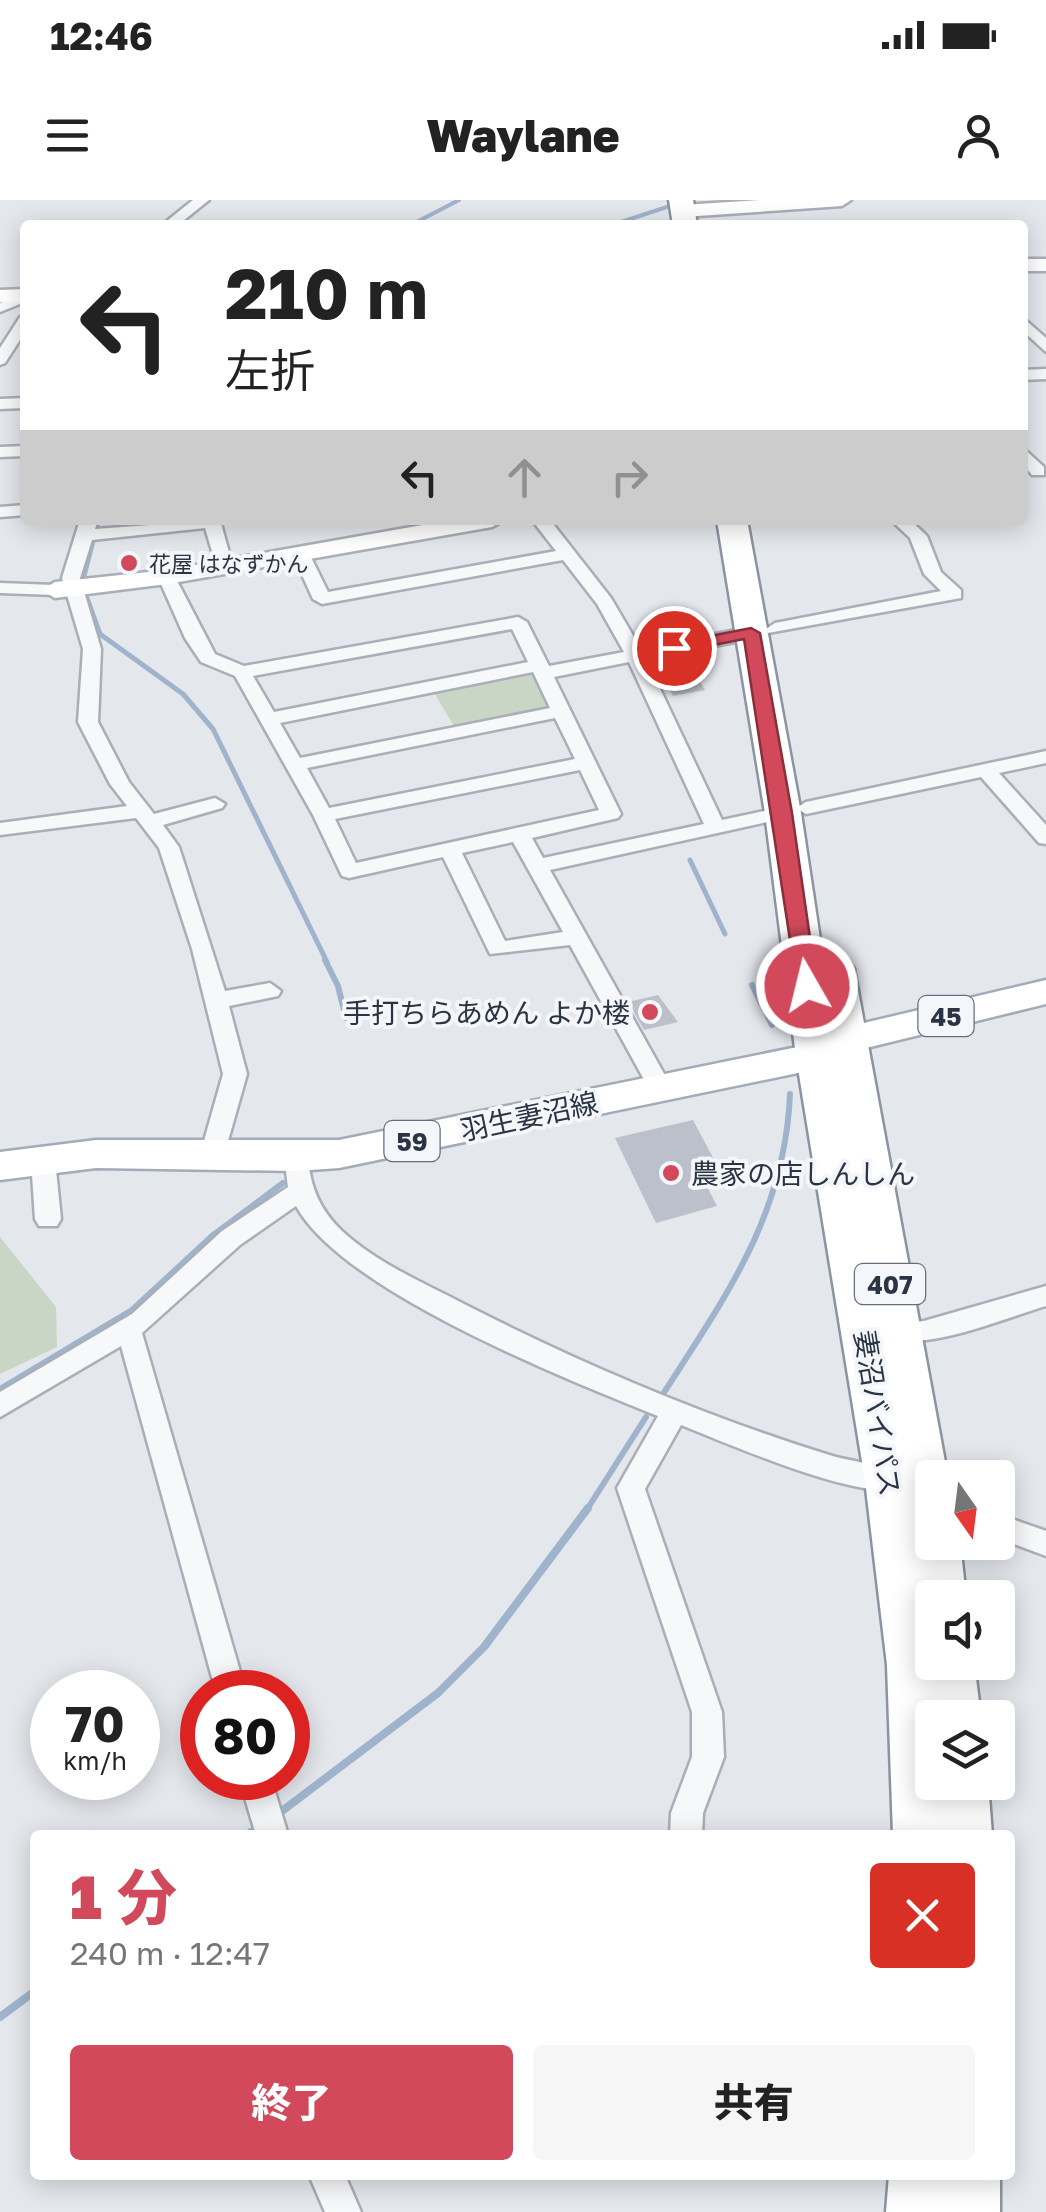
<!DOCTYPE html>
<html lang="ja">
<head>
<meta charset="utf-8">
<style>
	body { margin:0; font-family:"Golos Text","Noto Sans JP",sans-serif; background:#f6f6f6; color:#222; height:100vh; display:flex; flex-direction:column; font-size:38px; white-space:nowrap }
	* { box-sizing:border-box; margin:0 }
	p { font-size:32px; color:#767676 }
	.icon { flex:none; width:55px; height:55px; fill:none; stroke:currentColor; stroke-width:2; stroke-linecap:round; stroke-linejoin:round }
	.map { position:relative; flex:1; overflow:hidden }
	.panel { position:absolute; left:30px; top:1630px; width:985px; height:350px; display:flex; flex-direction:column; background:#fff; border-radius:10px; box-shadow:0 5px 25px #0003 }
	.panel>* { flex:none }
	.hud { position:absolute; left:20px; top:20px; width:1008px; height:305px; border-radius:10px; box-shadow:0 5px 25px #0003; background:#fff; color:#222; overflow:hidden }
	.needle { width:65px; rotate:166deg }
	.buttons { position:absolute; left:915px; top:1260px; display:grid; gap:20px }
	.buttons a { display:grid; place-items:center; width:100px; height:100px; border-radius:10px; background:#fff; box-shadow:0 5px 25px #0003; font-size:50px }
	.speed { position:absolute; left:30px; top:1470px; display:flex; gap:20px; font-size:50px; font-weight:700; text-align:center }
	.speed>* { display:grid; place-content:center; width:130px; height:130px; border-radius:50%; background:#fff; box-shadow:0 5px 25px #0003; line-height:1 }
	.speed small { font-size:25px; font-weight:400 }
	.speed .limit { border:15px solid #d22; background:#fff; color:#111 }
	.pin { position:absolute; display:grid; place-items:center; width:85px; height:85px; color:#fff; margin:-42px; border:5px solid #fff; border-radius:50%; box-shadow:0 2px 10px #0007 }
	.me { position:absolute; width:110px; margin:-55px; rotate:352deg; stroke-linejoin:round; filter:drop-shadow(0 0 8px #0008) }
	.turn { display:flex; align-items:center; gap:35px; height:210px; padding:0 40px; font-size:45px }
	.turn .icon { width:130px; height:130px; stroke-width:2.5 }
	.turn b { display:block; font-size:70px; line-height:85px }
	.lanes { display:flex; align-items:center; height:95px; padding:0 40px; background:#0003; justify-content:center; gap:50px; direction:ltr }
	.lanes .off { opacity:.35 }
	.round { display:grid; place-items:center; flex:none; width:105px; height:105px; border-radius:10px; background:#f6f6f6 }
	.summary { display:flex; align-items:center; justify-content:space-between; height:170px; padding:0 40px }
	h1 { font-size:60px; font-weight:800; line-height:75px; color:#d1495b }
	.button { display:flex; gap:20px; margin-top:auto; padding:20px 40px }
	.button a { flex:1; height:115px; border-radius:10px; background:#d1495b; color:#fff; font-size:40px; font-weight:800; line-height:115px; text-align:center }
	.button a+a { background:#f6f6f6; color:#222 }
	.status { display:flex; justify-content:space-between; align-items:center; height:70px; padding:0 50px; background:#fff; direction:ltr }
	.status svg { height:28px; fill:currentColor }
	header { display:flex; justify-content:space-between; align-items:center; height:130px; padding:0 40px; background:#fff; font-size:45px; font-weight:800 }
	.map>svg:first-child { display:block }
	.green { fill:#c9d6c5 }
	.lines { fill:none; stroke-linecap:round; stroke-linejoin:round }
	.stream-far3 { stroke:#9fb4cc; stroke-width:4 }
	.stream-far2 { stroke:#9fb4cc; stroke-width:5 }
	.stream-far1 { stroke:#9fb4cc; stroke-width:6 }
	.stream { stroke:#9fb4cc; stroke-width:8 }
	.building { fill:#bbc0ca }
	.street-casing { stroke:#a9aeb7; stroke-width:5 }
	.secondary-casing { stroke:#a9aeb7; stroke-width:5 }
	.primary-casing { stroke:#a3abb8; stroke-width:5 }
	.highway-casing { stroke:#8b94a3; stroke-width:5 }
	.street { fill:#f7f8fa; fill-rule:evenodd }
	.secondary { fill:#fff; fill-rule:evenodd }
	.primary { fill:#fff; fill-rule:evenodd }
	.highway { fill:#fff; fill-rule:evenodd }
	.route { fill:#d1495b; stroke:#882f3b; stroke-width:2.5 }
	.poi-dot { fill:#d1495b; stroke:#f4f6f9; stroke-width:4 }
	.labels { text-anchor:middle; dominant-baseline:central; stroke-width:8; stroke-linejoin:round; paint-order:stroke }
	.far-poi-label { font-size:22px; fill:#2b3445; stroke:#f4f6f9; text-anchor:start }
	.shield { fill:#f4f6f9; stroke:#676e7b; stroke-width:2.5 }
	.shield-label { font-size:25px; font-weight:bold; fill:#2b3445 }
	.poi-label { font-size:28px; fill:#2b3445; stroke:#f4f6f9; text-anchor:end }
	.street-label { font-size:28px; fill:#2b3445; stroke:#f4f6f9 }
</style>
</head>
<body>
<div class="status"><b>12:46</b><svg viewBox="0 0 49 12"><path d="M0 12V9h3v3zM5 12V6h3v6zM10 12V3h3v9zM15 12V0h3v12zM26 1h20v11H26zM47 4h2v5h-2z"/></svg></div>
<header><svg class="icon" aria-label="menu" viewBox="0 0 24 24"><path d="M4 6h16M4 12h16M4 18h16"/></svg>Waylane<svg class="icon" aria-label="person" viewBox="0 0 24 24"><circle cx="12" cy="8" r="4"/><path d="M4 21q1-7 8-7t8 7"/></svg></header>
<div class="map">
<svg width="1046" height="2012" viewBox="0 0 1046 2012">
	<rect width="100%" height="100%" fill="#e4e7ec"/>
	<g class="green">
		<polygon points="535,470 551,509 455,528 433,491"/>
		<polygon points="0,1037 56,1107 57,1147 0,1174"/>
	</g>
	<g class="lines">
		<g class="stream-far3">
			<polyline points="411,25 459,0"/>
			<polyline points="612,25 688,0"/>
			<polyline points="97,327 99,320"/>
		</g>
		<g class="stream-far2">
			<polyline points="83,380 93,341"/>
			<polyline points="87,398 100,434 183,494 213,529 327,762"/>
			<polyline points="690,660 725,734"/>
		</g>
		<g class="stream-far1">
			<polyline points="325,760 338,786 346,818"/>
			<polyline points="752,785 772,825"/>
			<polyline points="0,1189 132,1110 212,1036 283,983"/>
			<path d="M 663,1194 C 726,1096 785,1015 790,894"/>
			<polyline points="586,1311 646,1217"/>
		</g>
		<g class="stream">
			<polyline points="282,1611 438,1493 484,1447 588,1308"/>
			<polyline points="247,1635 251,1632"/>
			<polyline points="0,1817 35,1791"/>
		</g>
	</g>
	<g class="building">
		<polygon points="694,472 705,490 673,496 663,477"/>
		<polygon points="658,795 678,822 644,830 628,802"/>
		<polygon points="693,920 720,971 701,975 717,1006 656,1023 615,938"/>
	</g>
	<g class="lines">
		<g class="street-casing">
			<g id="street">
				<polygon points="193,0 209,0 178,25 162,25"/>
				<polygon points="25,93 25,102 0,112 0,103"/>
				<polygon points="25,116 25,132 5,163 0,165 0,148 20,117"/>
				<polygon points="1022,117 1046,138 1046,152 1022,130"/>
				<polygon points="1046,169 1046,179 1022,180 1022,170"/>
				<polygon points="25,198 25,208 0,209 0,199"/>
				<polygon points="25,246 25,256 0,257 0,247"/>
				<polygon points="1022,247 1044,267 1044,275 1032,275 1022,263"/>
				<polygon points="25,305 25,315 0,317 0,307"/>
				<polygon points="80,320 98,320 95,329 220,320 233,367 230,371 218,371 205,328 92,340 80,378 101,449 98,522 129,582 154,614 215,598 225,604 222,608 163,625 179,647 225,791 270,783 281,791 278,796 229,806 247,874 224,955 212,964 200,955 223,874 192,749 159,648 136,618 0,635 0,623 127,606 110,584 78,522 83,449 62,378"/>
				<path d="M 532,320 L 550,320 L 611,398 L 641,449 L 751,427 L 760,433 L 751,439 L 646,459 L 722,620 L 783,607 L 793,613 L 790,617 L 550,670 L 672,888 L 660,896 L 652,894 L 570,745 L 490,754 L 443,657 L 349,678 L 342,676 L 313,615 L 235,476 L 201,462 L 185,438 L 158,377 L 167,372 L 173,373 L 215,454 L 244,466 L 518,417 L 527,422 L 549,466 L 624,452 L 597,404 L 563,360 L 322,404 L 313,399 L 292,353 L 307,349 L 328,392 L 556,351 ZM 512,429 L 528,462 L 274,512 L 253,476 ZM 629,462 L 704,624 L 543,658 L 532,638 L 618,618 L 621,614 L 554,477 ZM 533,472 L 550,508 L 300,558 L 280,523 ZM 555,518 L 575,559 L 329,608 L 307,568 ZM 580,570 L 599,610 L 356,663 L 335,619 ZM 513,642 L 563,732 L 505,741 L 462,653 Z"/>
				<polygon points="891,320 910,320 927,336 941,372 961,390 961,398 768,433 766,429 775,423 941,391 924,374 910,338"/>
				<polygon points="0,383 55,385 64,390 55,395 0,393"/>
				<polygon points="1046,551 1046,563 999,573 1046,625 1046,644 1039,643 981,577 806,614 796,608 806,602"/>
				<path d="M 296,948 L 308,957 C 310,987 320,1010 342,1031 C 378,1064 424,1083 466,1105 C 582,1164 702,1215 826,1254 C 850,1262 876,1263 900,1272 L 904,1280 L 900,1288 C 861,1302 724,1242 681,1225 L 645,1289 L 722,1512 L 724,1557 L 703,1613 L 702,1635 L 670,1635 L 671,1613 L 692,1557 L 692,1512 L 617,1288 L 658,1216 C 566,1179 343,1091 296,1006 L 240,1045 L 142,1133 L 246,1492 L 216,1492 L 121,1146 L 0,1217 L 0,1192 L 132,1114 L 222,1031 L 288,987 L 284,957 Z"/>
				<polygon points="43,951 55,960 61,1019 57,1026 39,1026 35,1019 31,960"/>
				<path d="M 1046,1086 L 1046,1106 C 1005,1118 929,1151 889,1138 L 885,1131 L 889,1124 L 924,1121 Z"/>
				<polygon points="998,1314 1046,1331 1046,1356 998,1338"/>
				<polygon points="239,1578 271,1578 288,1635 256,1635"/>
				<polygon points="309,1975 345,1975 361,2012 325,2012"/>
			</g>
		</g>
		<g class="secondary-casing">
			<g id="secondary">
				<polygon points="760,0 851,0 842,6 683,17 673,11 683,5"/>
				<rect x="1022" y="59" width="24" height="12"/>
				<polygon points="25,89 25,101 0,102 0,90"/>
				<polygon points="451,320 504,320 492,327 167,384 55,398 42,390 55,382 167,370"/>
			</g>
		</g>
		<g class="primary-casing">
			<polygon id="primary" points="1046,780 1046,804 858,850 817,869 339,968 296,971 96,968 0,980 0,952 96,940 339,940 807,845 847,827"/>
		</g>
		<g class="highway-casing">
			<g id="highway">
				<polygon points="669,0 693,0 697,25 673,25"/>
				<polygon points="717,320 747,320 801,613 823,759 834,756 848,760 854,769 948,1278 932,1278 932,1342 960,1342 966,1398 932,1398 932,1462 974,1462 981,1518 932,1518 932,1582 988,1582 992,1635 893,1635 887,1465 865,1280 796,856 765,613"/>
				<polygon points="889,1975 1000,1975 1000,2012 886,2012"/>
			</g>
		</g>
		<use href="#street" class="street"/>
		<use href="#secondary" class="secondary"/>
		<use href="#primary" class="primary"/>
		<use href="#highway" class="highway"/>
	</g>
	<polygon class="route" points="751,428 760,433 792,613 817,786 807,793 797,786 744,439 674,453 666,448 674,443"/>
	<g class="poi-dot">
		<circle cx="129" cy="363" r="10"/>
		<circle cx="650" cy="812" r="10"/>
		<circle cx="671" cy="973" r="10"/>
	</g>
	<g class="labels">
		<g class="far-poi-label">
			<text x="149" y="363">花屋 はなずかん</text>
		</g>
		<g class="shield">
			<rect x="918.5" y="796" width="55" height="40" rx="8"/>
			<rect x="384.5" y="921" width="55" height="40" rx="8"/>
			<rect x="855" y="1064" width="70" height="40" rx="8"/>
		</g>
		<g class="shield-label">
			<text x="946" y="816">45</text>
			<text x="412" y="941">59</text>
			<text x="890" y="1084">407</text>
		</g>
		<g class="poi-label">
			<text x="630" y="812">手打ちらあめん よか楼</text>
			<text x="691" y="973" text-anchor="start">農家の店しんしん</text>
		</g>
		<g class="street-label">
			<text transform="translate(529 916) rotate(-12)">羽生妻沼線</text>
			<text transform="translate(878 1213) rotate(81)">妻沼バイパス</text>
		</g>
	</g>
</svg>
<div class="buttons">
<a><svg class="needle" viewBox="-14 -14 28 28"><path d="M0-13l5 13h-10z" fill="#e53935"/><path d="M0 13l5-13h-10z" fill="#767676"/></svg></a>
<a><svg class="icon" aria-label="sound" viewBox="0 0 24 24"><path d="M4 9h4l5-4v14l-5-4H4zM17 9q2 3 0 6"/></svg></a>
<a><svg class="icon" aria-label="layers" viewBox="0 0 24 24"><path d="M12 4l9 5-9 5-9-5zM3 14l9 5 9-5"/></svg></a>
</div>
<div class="speed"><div>70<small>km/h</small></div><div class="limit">80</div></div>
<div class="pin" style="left:674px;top:448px;background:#d93025"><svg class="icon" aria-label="arrive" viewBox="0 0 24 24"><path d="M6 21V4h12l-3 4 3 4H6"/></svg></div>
<svg class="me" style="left:807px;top:786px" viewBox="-20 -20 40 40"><circle r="17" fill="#d1495b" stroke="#fff" stroke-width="3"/><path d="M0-11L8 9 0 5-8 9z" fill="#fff"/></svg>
<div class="hud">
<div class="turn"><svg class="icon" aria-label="left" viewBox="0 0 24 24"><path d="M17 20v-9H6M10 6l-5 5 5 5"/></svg><div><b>210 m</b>左折</div></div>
<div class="lanes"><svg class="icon" aria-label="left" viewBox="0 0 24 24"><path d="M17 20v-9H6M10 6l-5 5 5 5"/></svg><svg class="icon off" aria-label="ahead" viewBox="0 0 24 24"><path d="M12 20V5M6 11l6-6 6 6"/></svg><svg class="icon off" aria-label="right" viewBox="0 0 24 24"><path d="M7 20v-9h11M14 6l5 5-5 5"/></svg></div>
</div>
<section class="panel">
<div class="summary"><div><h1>1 分</h1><p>240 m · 12:47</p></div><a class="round" style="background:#d93025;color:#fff"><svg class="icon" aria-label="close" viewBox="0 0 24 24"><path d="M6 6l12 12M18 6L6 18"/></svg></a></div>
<div class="button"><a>終了</a><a>共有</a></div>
</section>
</div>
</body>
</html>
